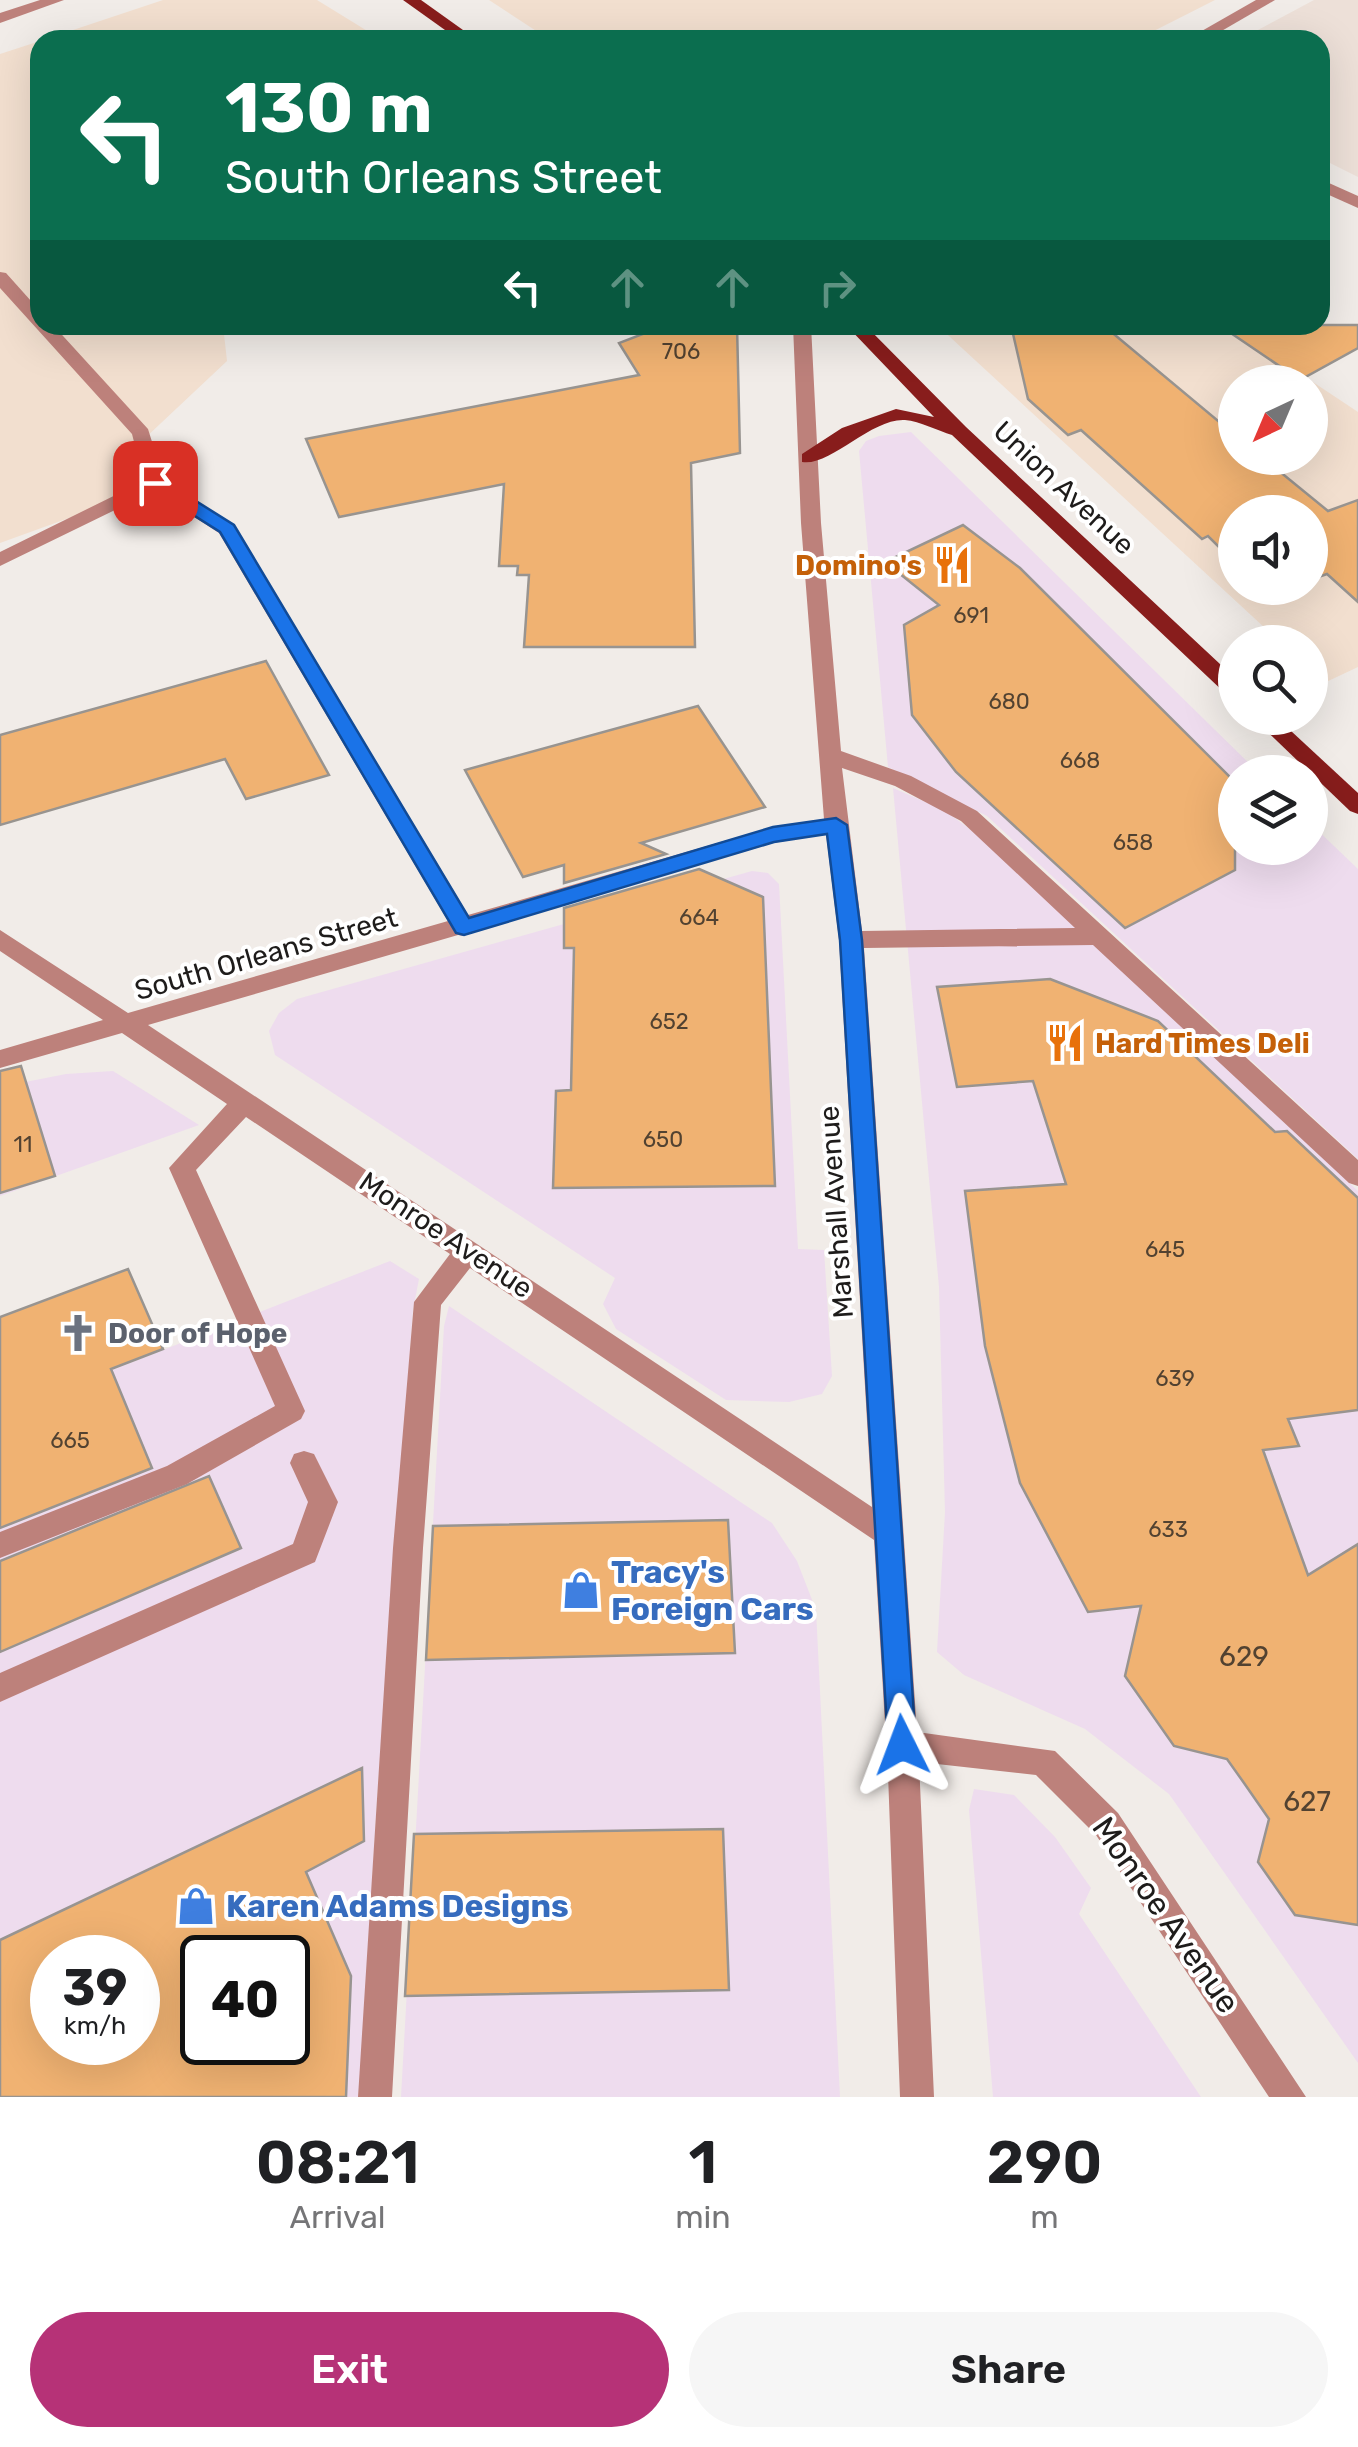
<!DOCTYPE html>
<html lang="en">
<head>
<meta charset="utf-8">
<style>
	body { margin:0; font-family:Rubik,sans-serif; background:#f6f6f6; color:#202124; height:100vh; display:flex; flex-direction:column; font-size:38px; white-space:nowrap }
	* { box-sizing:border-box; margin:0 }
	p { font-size:32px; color:#757577 }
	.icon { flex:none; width:55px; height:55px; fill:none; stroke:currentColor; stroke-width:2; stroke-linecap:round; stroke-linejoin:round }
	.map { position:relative; height:2097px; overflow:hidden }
	.details { display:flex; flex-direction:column; background:#fff; flex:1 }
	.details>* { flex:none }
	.top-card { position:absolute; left:30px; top:30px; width:1300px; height:305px; border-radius:30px; box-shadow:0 10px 40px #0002; background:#0b6e4f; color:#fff; overflow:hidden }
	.needle { width:65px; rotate:224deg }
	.controls { position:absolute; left:1218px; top:365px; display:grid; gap:20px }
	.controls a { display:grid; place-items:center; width:110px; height:110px; border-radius:50%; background:#fff; box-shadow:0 10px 40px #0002; font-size:50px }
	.speed { position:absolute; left:30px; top:1935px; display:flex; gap:20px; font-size:50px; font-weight:700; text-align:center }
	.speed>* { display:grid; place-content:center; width:130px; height:130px; border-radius:50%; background:#fff; box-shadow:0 10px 40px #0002; line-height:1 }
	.speed small { font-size:25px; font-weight:400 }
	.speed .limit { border:5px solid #111; border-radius:15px; background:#fff; color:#111 }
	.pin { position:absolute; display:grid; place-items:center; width:85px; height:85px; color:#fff; margin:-42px; border-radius:20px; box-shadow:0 5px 15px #0006 }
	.me { position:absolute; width:110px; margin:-55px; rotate:357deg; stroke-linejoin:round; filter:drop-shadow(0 0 8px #0008) }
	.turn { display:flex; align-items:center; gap:35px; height:210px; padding:0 30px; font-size:45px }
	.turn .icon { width:130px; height:130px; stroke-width:2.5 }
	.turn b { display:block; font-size:70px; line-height:85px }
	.lanes { display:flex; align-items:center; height:95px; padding:0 30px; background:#0003; justify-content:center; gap:50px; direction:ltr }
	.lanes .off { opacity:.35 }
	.eta { display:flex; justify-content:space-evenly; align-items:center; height:170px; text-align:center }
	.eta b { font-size:60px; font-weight:600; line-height:70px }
	.primary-button { display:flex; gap:20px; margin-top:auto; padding:20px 30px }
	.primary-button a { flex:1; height:115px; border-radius:60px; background:#b63277; color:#fff; font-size:40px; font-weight:600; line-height:115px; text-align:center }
	.primary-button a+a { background:#f6f6f6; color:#202124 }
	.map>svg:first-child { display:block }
	.commercial { fill:#eedcee; fill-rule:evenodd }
	.built { fill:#ede0d8 }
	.education { fill:#f2dfcf; fill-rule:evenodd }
	.building { fill:#f0b272; stroke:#989490; stroke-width:2.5; fill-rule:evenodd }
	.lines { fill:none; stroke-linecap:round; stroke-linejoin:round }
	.minor { fill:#bd817b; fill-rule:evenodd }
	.major { fill:#881d1c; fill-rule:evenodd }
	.route { fill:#1a73e8; stroke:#114b97; stroke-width:2.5 }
	.labels { text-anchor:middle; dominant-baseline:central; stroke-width:8; stroke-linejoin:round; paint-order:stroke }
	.number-label { font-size:22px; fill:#524231 }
	.street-label { font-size:28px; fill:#1e1c1b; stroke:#fff }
	.food-label { font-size:28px; font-weight:bold; fill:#c56008; stroke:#fff; text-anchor:end }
	.worship-label { font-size:28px; font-weight:bold; fill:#5b616d; stroke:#fff; text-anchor:start }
	.near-number-label { font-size:28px; fill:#524231 }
	.near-shop-label { font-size:32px; font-weight:bold; fill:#366cbe; stroke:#fff; text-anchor:start }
	.near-street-label { font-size:32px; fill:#1e1c1b; stroke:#fff }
</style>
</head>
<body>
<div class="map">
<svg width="1358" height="2097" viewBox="0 0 1358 2097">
	<rect width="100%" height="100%" fill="#f1ece8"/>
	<g class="commercial">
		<polygon points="911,432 1258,772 1235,772 1235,848 1310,848 1310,823 1358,869 1358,1159 987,816 888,767 859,451 866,441 879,436"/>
		<polygon points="893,788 944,810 975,833 1358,1191 1358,2063 1169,1794 1085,1729 964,1675 937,1652 945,1512 939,1287"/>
		<polygon points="752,871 768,873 779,884 798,1249 824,1250 832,1376 822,1394 789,1402 726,1400 616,1329 603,1304 615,1278 275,1055 269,1031 279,1013 297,999"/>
		<polygon points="113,1071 199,1125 0,1196 0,1087 66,1074"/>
		<path d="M 390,1261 L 419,1279 L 413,1310 L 377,1799 L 359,2097 L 0,2097 L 0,1414 ZM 52,1958 L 138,1958 L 138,2042 L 52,2042 ZM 202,1958 L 288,1958 L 288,2042 L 202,2042 Z"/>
		<polygon points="449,1306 772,1523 797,1561 816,1610 840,2097 401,2097 444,1326"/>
		<polygon points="974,1789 1014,1795 1055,1837 1091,1888 1079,1914 1201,2097 993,2097 969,1810"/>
	</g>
	<polygon class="built" points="1314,0 1358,0 1358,177 1320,158 1320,40 1239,40"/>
	<g class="education">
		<polygon points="163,0 317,0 382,40 43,40"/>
		<polygon points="489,0 1215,0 1136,40 550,40"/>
		<polygon points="40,41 40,325 223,325 227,361 127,455 127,497 0,543 0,54"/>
		<path d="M 937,325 L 1227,325 L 1358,412 L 1358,667 L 1324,683 L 1310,670 L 1310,642 L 1280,642 ZM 1235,382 L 1310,382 L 1310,458 L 1235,458 ZM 1235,512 L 1310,512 L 1310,588 L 1235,588 Z"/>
	</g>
	<g class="building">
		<polygon points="666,325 737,325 740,453 691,463 695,647 524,647 529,575 517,575 518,566 499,566 504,484 339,517 306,439 639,375 619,343"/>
		<polygon points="1011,325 1103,325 1235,435 1235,458 1263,458 1328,511 1358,500 1358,602 1327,574 1310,580 1310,512 1235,512 1235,547 1223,551 1208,536 1202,539 1081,430 1068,435 1028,399"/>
		<polygon points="1219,325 1358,325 1358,348 1300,380"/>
		<polygon points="963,525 1020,568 1235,782 1235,870 1125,928 956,772 912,715 904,625 939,605 885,562"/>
		<polygon points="266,661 329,775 246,799 225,759 0,825 0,735"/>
		<polygon points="698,706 765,807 641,843 666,854 564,883 564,865 523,877 465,770"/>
		<polygon points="699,869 763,897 775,1186 553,1188 556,1091 571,1090 574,948 564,948 564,908"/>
		<polygon points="1050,979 1158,1021 1275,1132 1287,1131 1358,1198 1358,1410 1288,1419 1299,1446 1263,1450 1308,1575 1358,1544 1358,1925 1295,1915 1258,1862 1269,1819 1244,1783 1227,1759 1174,1746 1125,1676 1141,1606 1088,1612 1020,1483 985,1346 965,1191 1066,1184 1033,1081 957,1087 937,987"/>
		<polygon points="21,1066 55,1176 0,1193 0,1071"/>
		<polygon points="128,1269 163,1349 111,1369 152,1468 0,1528 0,1317"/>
		<polygon points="209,1476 241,1548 0,1652 0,1561"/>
		<polygon points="728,1520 735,1653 426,1660 433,1526"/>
		<path d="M 362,1768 L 364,1841 L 306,1872 L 351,1976 L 346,2097 L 0,2097 L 0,1940 ZM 52,1958 L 138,1958 L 138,2042 L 52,2042 ZM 202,1958 L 288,1958 L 288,2042 L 202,2042 Z"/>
		<polygon points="723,1829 729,1990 405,1996 414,1834"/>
	</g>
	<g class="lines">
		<g class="minor">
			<polygon points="40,0 64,0 0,23 0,13"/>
			<polygon points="1256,0 1275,0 1206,40 1186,40"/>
			<polygon points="1320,179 1358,196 1358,208 1320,191"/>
			<path d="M 0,272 L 6,273 L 40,311 L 40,325 L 53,325 L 148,429 L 164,480 L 234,525 L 468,915 L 773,827 L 824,819 L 801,523 L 793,325 L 811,325 L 821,523 L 841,751 L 911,776 L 977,811 L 1358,1160 L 1358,1186 L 1349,1183 L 1093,945 L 864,948 L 917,1732 L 1055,1751 L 1118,1813 L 1306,2097 L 1269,2097 L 1096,1835 L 1036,1775 L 919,1762 L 934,2097 L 900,2097 L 888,1774 L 874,1540 L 470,1268 L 441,1305 L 423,1548 L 392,2097 L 358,2097 L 393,1548 L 414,1302 L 450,1254 L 246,1117 L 196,1170 L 305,1411 L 301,1419 L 187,1484 L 0,1558 L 0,1532 L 167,1466 L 275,1406 L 169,1168 L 227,1104 L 122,1033 L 0,1068 L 0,1050 L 103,1020 L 0,951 L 0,930 L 128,1013 L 448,921 L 219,533 L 154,491 L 0,566 L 0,552 L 144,481 L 132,434 L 0,288 ZM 842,768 L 895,786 L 961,821 L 1075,928 L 862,931 ZM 826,834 L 839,940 L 872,1507 L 148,1025 L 458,935 L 464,936 L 475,930 L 773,843 Z"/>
			<polygon points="304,1451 314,1454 338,1502 315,1562 0,1702 0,1673 293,1544 308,1502 290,1463 294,1454"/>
		</g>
		<g class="major">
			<polygon points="403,0 421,0 477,40 459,40"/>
			<path d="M 846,325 L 865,325 L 966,427 L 1235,678 L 1235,697 L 1227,695 L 952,435 C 938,431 920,421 905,420 C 871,418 830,467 802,462 L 802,454 L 842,428 L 896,409 L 934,417 Z"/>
			<polygon points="1253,718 1277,718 1358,793 1358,814 1350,811"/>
		</g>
	</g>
	<polygon class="route" points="149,479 161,479 234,525 469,918 773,827 836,818 847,825 862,940 916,1745 912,1754 902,1758 892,1754 888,1745 840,940 827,834 774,842 464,935 456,933 220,532 149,487"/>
	<defs>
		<g id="restaurant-bare" transform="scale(3)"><path d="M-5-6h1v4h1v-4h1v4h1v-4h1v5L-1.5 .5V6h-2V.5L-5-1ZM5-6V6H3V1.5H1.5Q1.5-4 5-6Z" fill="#e8710a" stroke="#fff" stroke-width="2.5" paint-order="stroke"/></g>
		<g id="church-bare" transform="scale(3)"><path d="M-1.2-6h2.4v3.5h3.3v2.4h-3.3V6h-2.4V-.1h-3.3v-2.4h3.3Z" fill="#6b7280" stroke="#fff" stroke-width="2.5" paint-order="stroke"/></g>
		<g id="shop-bare" transform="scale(3)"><path d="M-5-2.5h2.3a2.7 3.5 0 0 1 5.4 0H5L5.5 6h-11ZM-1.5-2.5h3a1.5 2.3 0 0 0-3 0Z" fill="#3f7fe0" stroke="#fff" stroke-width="2.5" paint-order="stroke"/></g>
	</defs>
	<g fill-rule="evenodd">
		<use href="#restaurant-bare" x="952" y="565"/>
		<use href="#restaurant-bare" x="1065" y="1043"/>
		<use href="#church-bare" x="78" y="1333"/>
		<use href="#shop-bare" x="581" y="1590"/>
		<use href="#shop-bare" x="196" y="1906"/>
	</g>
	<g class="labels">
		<g class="number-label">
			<text x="681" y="351">706</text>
			<text x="971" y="615">691</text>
			<text x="1009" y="701">680</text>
			<text x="1080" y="760">668</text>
			<text x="1133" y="842">658</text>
			<text x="699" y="917">664</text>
			<text x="669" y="1021">652</text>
			<text x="663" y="1139">650</text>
			<text x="23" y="1144">11</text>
			<text x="1165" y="1249">645</text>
			<text x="1175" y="1378">639</text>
			<text x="70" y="1440">665</text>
			<text x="1168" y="1529">633</text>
		</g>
		<g class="street-label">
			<text transform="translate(1064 488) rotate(43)">Union Avenue</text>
			<text transform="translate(266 954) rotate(-16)">South Orleans Street</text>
			<text transform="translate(836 1212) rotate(-94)">Marshall Avenue</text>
			<text transform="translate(446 1235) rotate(34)">Monroe Avenue</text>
		</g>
		<g class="food-label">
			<text x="922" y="565">Domino's</text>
			<text x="1095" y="1043" text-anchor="start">Hard Times Deli</text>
		</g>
		<g class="worship-label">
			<text x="108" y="1333">Door of Hope</text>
		</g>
		<g class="near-number-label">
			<text x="1244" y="1656">629</text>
			<text x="1307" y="1801">627</text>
		</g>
		<g class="near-shop-label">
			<text x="611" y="1572">Tracy's<tspan x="611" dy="37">Foreign Cars</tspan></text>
			<text x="226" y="1906">Karen Adams Designs</text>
		</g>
		<g class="near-street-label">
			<text transform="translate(1166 1915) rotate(55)">Monroe Avenue</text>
		</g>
	</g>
</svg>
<div class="controls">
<a><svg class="needle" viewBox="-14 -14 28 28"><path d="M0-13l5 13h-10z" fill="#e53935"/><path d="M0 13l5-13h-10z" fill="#757577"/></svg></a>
<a><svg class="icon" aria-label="sound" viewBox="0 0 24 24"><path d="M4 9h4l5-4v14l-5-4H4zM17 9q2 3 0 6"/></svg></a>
<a><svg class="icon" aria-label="search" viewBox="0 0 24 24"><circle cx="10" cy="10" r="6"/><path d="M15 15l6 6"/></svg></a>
<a><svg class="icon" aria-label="layers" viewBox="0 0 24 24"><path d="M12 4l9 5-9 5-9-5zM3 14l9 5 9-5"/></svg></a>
</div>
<div class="speed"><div>39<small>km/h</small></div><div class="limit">40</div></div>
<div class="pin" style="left:155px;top:483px;background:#d93025"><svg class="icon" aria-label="arrive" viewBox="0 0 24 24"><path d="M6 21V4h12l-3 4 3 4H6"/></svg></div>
<svg class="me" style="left:902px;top:1745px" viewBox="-20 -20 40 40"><path d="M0-17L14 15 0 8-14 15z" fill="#1a73e8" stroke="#fff" stroke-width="4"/></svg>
<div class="top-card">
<div class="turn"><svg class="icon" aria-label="left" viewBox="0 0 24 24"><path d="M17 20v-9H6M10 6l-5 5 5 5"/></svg><div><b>130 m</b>South Orleans Street</div></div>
<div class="lanes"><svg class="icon" aria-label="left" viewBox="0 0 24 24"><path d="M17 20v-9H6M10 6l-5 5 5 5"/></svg><svg class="icon off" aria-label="ahead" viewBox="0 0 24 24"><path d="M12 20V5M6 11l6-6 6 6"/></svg><svg class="icon off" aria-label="ahead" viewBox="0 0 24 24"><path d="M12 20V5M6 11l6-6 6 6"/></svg><svg class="icon off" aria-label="right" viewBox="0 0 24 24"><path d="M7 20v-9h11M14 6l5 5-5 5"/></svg></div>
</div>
</div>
<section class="details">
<div class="eta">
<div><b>08:21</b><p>Arrival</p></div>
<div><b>1</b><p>min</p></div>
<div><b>290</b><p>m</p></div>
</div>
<div class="primary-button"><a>Exit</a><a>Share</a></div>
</section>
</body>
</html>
